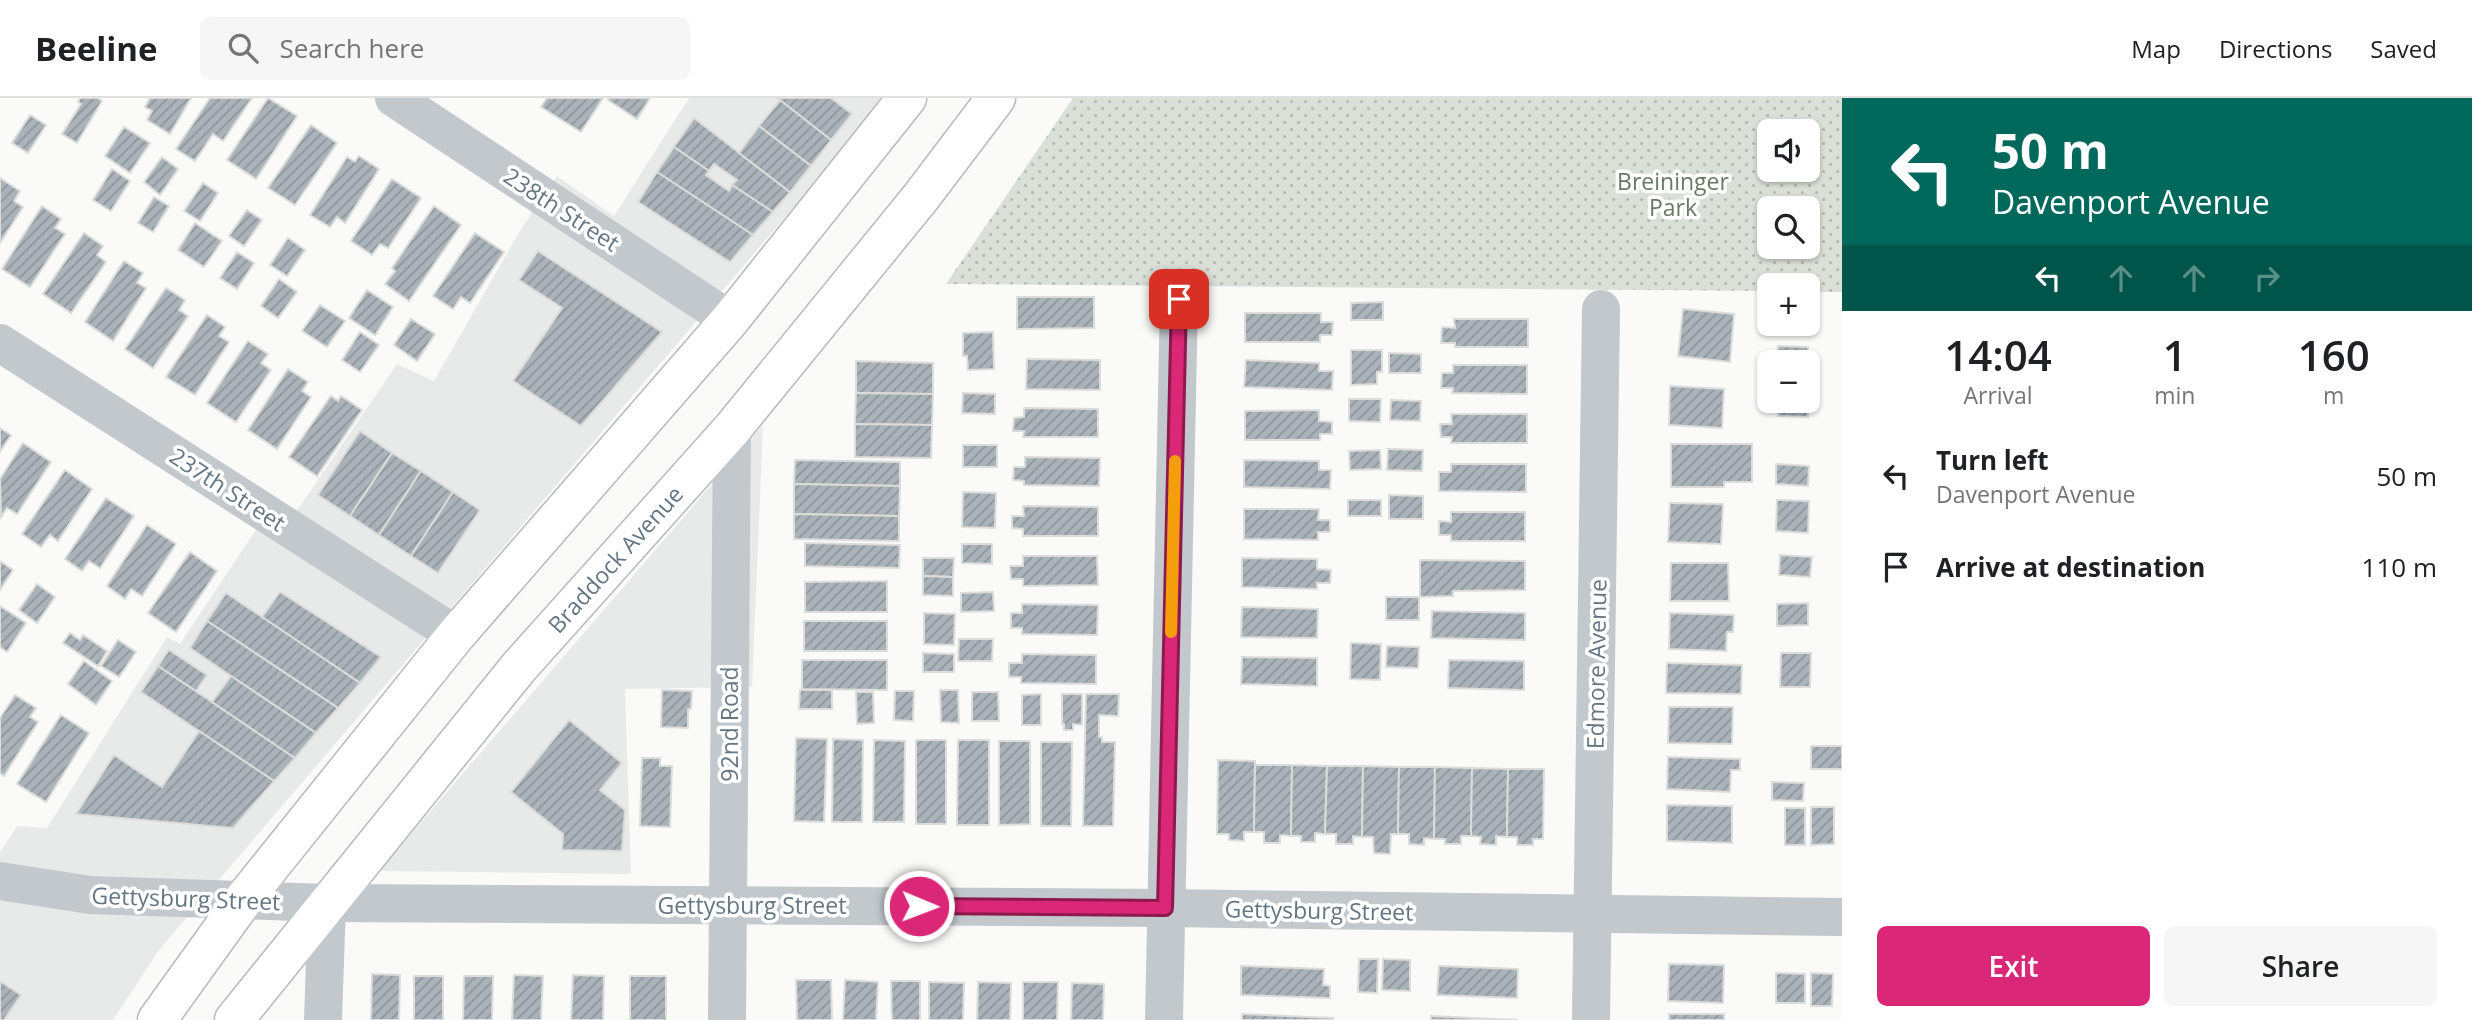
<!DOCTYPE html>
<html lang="en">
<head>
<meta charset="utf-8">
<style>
	body { margin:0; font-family:"Open Sans",sans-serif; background:#f6f6f6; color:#202124; height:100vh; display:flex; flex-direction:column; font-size:26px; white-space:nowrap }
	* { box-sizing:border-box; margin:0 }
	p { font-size:23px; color:#757577 }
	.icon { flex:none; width:38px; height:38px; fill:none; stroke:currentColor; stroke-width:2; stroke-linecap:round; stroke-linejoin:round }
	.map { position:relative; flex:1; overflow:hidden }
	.side { display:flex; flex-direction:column; background:#fff; width:630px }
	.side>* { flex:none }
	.banner { background:#00695c; color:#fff; overflow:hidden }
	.fabs { position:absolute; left:1757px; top:21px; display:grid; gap:14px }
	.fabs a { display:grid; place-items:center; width:63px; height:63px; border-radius:10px; background:#fff; box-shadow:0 2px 5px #0004; font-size:35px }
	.pin { position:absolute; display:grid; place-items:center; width:60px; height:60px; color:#fff; margin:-30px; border-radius:14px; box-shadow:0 4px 10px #0006 }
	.me { position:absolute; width:77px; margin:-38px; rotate:91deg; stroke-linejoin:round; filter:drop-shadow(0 0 5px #0008) }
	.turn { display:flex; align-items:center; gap:24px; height:147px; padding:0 35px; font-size:32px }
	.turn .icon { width:91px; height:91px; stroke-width:2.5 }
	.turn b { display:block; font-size:49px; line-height:60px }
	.lanes { display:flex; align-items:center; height:66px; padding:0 35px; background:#0003; justify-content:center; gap:35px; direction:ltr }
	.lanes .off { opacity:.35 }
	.eta { display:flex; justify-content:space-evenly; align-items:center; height:119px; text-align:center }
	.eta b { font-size:42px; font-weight:600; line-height:49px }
	.button { display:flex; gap:14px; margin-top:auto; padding:14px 35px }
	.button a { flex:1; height:80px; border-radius:10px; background:#db2777; color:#fff; font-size:28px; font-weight:600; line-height:80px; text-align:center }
	.button a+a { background:#f6f6f6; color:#202124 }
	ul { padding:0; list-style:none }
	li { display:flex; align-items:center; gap:21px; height:91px; padding:0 35px }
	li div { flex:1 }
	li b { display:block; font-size:26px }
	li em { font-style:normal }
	header { display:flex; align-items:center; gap:42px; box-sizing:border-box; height:98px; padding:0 35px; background:#fff; border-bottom:2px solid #e0e0e0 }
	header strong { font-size:33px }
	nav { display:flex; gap:38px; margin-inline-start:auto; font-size:24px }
	.search { width:490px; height:63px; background:#f6f6f6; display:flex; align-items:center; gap:18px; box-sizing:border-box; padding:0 24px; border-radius:10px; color:#757577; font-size:26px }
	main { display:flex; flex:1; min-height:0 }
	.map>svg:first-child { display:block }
	.built { fill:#e8e9e9 }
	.green { fill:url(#green-dots); fill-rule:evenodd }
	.building { fill:url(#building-hatch); stroke:#dcdcda; stroke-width:2 }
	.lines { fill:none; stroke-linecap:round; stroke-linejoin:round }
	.major-casing { stroke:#b5babe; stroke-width:41 }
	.minor { stroke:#c3c8cc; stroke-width:38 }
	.major { stroke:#fff; stroke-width:38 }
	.route-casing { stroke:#8e194d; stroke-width:18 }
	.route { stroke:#db2777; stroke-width:12 }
	.slow { stroke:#f59e0b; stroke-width:12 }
	.labels { text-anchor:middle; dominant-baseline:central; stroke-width:7; stroke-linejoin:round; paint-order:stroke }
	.park-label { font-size:23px; fill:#687a64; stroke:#fff }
	.street-label { font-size:23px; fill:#657683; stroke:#fff }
</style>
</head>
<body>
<header>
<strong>Beeline</strong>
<div class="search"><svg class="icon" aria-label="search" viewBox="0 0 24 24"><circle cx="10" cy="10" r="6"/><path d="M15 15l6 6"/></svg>Search here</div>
<nav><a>Map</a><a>Directions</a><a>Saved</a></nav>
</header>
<main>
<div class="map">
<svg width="1842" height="922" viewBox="0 0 1842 922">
	<defs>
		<pattern id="green-dots" width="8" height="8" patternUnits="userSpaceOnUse" patternTransform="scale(1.75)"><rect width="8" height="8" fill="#dadfd7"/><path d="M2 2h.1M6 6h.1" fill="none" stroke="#b4b9b4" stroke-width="1.8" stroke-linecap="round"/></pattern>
		<pattern id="building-hatch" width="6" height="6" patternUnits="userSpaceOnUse" patternTransform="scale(1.75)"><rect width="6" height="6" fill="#aab3b9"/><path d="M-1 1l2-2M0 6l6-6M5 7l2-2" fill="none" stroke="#8e969c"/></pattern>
	</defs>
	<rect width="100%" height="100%" fill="#fafaf8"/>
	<g class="built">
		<polygon points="689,0 882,0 840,55 159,852 113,922 0,922 0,754 17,728 47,730 167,539 180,546 262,423 281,436 397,266 434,283 521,131 557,78 614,118"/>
		<polygon points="763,327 752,589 625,591 631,776 379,773"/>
	</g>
	<path class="green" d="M 1073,0 L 1842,0 L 1842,194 L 1808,194 L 1808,187 L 1769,187 L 1769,193 L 946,186 ZM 1769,33 L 1808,33 L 1808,72 L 1769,72 ZM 1769,110 L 1808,110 L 1808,149 L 1769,149 Z"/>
	<g class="building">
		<polygon points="80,0 98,0 102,3 77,45 62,36 81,6 78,4"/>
		<polygon points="150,0 191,0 170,36 147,22 152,13 145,9"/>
		<polygon points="210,0 252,0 223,43 213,36 195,63 176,51"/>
		<polygon points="268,0 297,18 256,81 227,62"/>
		<polygon points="547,0 603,0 581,34 541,9"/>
		<polygon points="609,0 650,0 637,21 608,2"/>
		<polygon points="777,0 831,0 852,16 831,42"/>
		<polygon points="780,2 831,42 811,68 759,28"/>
		<polygon points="30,17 46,27 28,55 12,45"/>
		<polygon points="694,20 790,94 773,114 732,87 737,82 714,66 709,73 674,49"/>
		<polygon points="311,27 337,45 295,107 268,90"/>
		<polygon points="759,28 811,68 790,94 739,55"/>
		<polygon points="124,29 150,45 130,75 105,58"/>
		<polygon points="674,49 709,73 706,77 729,93 732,87 773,114 753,137 657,74"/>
		<polygon points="359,58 379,71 345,125 337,119 330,129 310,117 347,59 355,64"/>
		<polygon points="162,59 178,71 160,97 144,84"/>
		<polygon points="112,71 130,83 111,113 93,102"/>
		<polygon points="657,74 753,137 730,164 638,104"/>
		<polygon points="0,80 20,93 14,103 23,109 0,145"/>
		<polygon points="392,81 421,100 388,150 380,146 372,157 351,143"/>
		<polygon points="203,85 218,95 200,123 184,113"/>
		<polygon points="154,99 169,108 153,134 138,125"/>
		<polygon points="42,108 61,121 55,130 65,136 30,189 2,171"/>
		<polygon points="434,108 461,127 409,203 385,186 395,173 392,170"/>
		<polygon points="247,112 262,122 244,148 229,138"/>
		<polygon points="195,125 222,143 204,169 178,152"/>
		<polygon points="84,135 103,148 97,157 106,164 71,215 43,196"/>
		<polygon points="475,135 504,154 470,205 461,199 453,211 433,198"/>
		<polygon points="288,140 305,152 287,178 270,167"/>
		<polygon points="538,153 662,234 581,328 513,283 562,210 519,182"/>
		<polygon points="237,154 254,165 237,191 220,180"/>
		<polygon points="124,163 143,175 137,185 146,190 113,243 85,224"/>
		<polygon points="279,181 297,194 278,220 261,208"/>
		<polygon points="166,190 185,202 179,212 188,218 153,270 125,251"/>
		<polygon points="367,192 393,209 375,237 349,220"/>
		<polygon points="1017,199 1094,199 1094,230 1017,231"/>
		<polygon points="1383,204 1383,222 1351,222 1351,205"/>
		<polygon points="320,207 345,223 327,249 302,233"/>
		<polygon points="1683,211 1734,216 1730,264 1678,258"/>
		<polygon points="1245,215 1321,215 1321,224 1333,224 1332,237 1320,237 1320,244 1245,244"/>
		<polygon points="207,217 225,229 219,238 229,244 195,297 166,279"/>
		<polygon points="411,221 435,236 417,263 394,247"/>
		<polygon points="1454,221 1528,221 1528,249 1455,249 1455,245 1441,245 1442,229 1455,230"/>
		<polygon points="360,234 379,247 360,274 342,262"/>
		<polygon points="993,234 994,271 968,272 967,258 963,258 963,235"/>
		<polygon points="248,243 268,256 261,265 271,272 236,324 207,305"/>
		<polygon points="1778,248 1808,249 1808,264 1778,264"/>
		<polygon points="1351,252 1382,252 1382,274 1377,274 1377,286 1351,287"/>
		<polygon points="1389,255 1421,256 1421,275 1389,275"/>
		<polygon points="1027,261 1100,262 1100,292 1026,291"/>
		<polygon points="1246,262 1319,265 1319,273 1333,273 1332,292 1244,289"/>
		<polygon points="856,263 933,265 933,296 856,295"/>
		<polygon points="1453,267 1527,267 1527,296 1452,295 1453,290 1441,290 1442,275 1453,275"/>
		<polygon points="288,271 308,284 302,293 311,299 277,351 248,332"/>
		<polygon points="1808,287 1808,319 1778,318 1779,303 1808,303"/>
		<polygon points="1670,288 1724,291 1722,330 1669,327"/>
		<polygon points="856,295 933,296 932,327 855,326"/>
		<polygon points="963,295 995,296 995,316 962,315"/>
		<polygon points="331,298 338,303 341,298 362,312 317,378 289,359"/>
		<polygon points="1349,301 1381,301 1380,324 1349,323"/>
		<polygon points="1391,302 1421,303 1420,323 1390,322"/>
		<polygon points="1024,310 1098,311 1098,339 1023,339 1024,333 1013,333 1014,320 1024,319"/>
		<polygon points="1319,312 1319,323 1332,324 1332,336 1320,336 1320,342 1245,342 1245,313"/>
		<polygon points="1451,316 1527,316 1527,345 1451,345 1452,339 1441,339 1440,326 1452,326"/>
		<polygon points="855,326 932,327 931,360 855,359"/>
		<polygon points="0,330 11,337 0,354"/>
		<polygon points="360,333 392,355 350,418 318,397"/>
		<polygon points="23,345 51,364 17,416 7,410 1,419 0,381"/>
		<polygon points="1671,346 1752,346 1752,384 1724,384 1724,389 1671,389"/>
		<rect x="963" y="347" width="34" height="22"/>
		<polygon points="1388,351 1423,352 1422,373 1387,372"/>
		<polygon points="1380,352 1381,371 1350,372 1349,353"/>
		<polygon points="392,355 421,373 379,437 350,418"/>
		<polygon points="1025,359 1100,360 1099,388 1024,387 1024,383 1013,382 1014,369 1025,369"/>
		<polygon points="795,362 900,364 900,388 794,386"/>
		<polygon points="1244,362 1319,363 1319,372 1331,372 1330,391 1244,389"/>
		<polygon points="1451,366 1526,366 1526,394 1439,393 1439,374 1451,374"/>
		<polygon points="1776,366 1809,368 1808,388 1776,386"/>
		<polygon points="65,372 92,391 58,443 50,437 41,449 22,436"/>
		<polygon points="421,373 453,394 411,458 379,437"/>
		<polygon points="794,386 900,388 899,418 794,416"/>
		<polygon points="453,394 480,412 438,475 411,458"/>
		<polygon points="963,394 996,395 995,430 962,429"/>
		<polygon points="1389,397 1423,398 1423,421 1389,421"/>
		<polygon points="106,400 134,418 100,470 89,463 82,473 65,461"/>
		<rect x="1348" y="402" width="33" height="16"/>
		<polygon points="1777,402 1809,403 1808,435 1776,433"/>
		<polygon points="1670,405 1723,406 1721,446 1668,444"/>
		<polygon points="1023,408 1098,409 1098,438 1023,438 1023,431 1012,430 1012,418 1024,418"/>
		<polygon points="1244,411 1319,411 1318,422 1330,422 1330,434 1318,434 1318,442 1244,441"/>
		<polygon points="1451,414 1525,414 1525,443 1451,443 1451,437 1439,437 1439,423 1451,424"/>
		<polygon points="794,416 899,418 899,443 794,441"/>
		<polygon points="147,427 176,446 142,498 131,491 125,501 107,488"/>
		<polygon points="805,445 900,447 899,470 805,468"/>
		<polygon points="962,446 992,446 992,466 962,465"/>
		<polygon points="190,454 217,473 176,534 148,515"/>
		<polygon points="1780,457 1812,459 1810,479 1779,477"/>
		<polygon points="1023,458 1097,458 1098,487 1023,488 1023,481 1011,481 1010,468 1023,468"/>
		<polygon points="923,460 954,460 953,479 923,478"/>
		<polygon points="1242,460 1317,461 1317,471 1331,472 1330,485 1317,485 1317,491 1242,489"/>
		<polygon points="1420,462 1525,463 1525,492 1453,493 1453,498 1420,499"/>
		<polygon points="0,463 13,472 0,492"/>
		<polygon points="1671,465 1728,465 1729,503 1670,503"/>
		<polygon points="923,478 953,479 953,498 923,497"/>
		<polygon points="887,483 887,514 805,514 805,484"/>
		<polygon points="37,486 55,499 37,525 19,512"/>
		<polygon points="280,494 381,559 360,585 262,519"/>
		<polygon points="993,494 994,513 961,514 961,495"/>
		<polygon points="226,495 262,519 360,585 338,610 207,523"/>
		<rect x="1386" y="499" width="33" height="23"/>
		<polygon points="1808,505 1808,527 1777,528 1777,506"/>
		<polygon points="1022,506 1098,507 1097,537 1022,536 1022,530 1011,530 1011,515 1022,515"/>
		<polygon points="0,508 26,525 7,554 0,549"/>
		<polygon points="1242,509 1318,511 1317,540 1241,539"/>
		<polygon points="1432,513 1525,515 1525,542 1431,540"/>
		<polygon points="924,515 955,516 954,547 924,546"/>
		<polygon points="1670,515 1734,517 1733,534 1727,534 1726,553 1669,551"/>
		<polygon points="207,523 338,610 316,635 231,578 190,550"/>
		<rect x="804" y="523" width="83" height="30"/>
		<polygon points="70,535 80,542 83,537 107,553 98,568 63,545"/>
		<polygon points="959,541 993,541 992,563 958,563"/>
		<polygon points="118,542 136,554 119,579 101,568"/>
		<polygon points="1351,545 1381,546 1380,582 1350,581"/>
		<polygon points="1387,548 1419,549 1418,570 1386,569"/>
		<polygon points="169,552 207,577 196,593 158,568"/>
		<polygon points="923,555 954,556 954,574 923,574"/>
		<polygon points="1781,555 1811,555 1810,589 1780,589"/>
		<polygon points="1022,556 1096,557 1096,586 1021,585 1021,579 1009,579 1009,565 1022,565"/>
		<polygon points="1242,559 1317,560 1317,588 1241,586"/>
		<polygon points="802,562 887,562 887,592 802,591"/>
		<polygon points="1449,562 1524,563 1524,592 1448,590"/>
		<polygon points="84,563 112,583 96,607 68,586"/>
		<polygon points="1667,565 1742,567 1741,596 1666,595"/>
		<polygon points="158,568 212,604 295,660 274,683 199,633 141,594"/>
		<polygon points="231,578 316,635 295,660 212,604"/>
		<polygon points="662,592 692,593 691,611 688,611 688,630 661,629"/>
		<polygon points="800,592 832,592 832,611 799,611"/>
		<polygon points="940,592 958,592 959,625 941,624"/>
		<polygon points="895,593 914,593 913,623 894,622"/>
		<polygon points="856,594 873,594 874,625 857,626"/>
		<polygon points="972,594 998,594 999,623 972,623"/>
		<polygon points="1041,596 1041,627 1022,627 1022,597"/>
		<polygon points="1062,596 1082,596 1082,627 1073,626 1073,632 1064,632 1064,626 1062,626"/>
		<polygon points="1086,596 1119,596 1118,618 1099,617 1099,639 1102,639 1102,644 1115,644 1113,728 1083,728"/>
		<polygon points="15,597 36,610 30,619 38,624 4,678 0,675 0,620"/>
		<polygon points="1669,609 1733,609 1732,646 1668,645"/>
		<polygon points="61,617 89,635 46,704 17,686"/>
		<polygon points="569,622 622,665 600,692 625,712 622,753 562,752 563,736 511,694"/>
		<polygon points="199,633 274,683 233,730 76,716 114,657 162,689"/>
		<polygon points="796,640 827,641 824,724 794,723"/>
		<polygon points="833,641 863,642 862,724 832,724"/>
		<polygon points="874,642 905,643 904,724 873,724"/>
		<rect x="916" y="642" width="30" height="84"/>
		<polygon points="958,642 989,642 989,727 957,727"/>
		<polygon points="999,643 1030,643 1030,726 999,727"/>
		<polygon points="1041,644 1072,644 1071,728 1041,728"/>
		<rect x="1811" y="648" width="31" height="23"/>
		<polygon points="1668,659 1740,661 1740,672 1731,672 1730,694 1667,691"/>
		<polygon points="642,660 660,660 660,668 672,668 670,729 640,728"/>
		<polygon points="1218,662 1255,663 1254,734 1244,734 1244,743 1229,742 1229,736 1217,736"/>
		<polygon points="1255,667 1292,667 1291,738 1280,737 1280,745 1264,745 1264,734 1254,734"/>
		<polygon points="1292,667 1327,668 1325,736 1315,735 1315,744 1301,744 1301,738 1291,738"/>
		<polygon points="1327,668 1363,668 1362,739 1353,738 1353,746 1336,746 1336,736 1325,736"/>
		<polygon points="1363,668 1399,669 1398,736 1391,736 1390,756 1374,755 1373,739 1362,739"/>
		<polygon points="1399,669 1435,669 1434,741 1424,740 1424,747 1409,746 1409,736 1398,736"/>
		<polygon points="1435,669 1472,670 1471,738 1461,738 1461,746 1445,746 1445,741 1434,741"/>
		<polygon points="1472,670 1508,671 1507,739 1496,738 1496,747 1480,746 1481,739 1471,738"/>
		<polygon points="1508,671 1544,671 1543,741 1533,741 1533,747 1517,747 1517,739 1507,739"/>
		<polygon points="1772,684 1804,685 1803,703 1772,702"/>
		<polygon points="1667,707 1732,708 1732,745 1667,743"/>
		<polygon points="1811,709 1834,709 1834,746 1811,747"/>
		<rect x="1785" y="710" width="20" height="37"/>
		<polygon points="1359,861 1378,861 1377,895 1358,894"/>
		<polygon points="1383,861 1410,862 1410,893 1382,892"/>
		<polygon points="1669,866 1724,867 1723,905 1668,903"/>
		<polygon points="1241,868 1324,871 1323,887 1330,888 1330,900 1241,897"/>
		<polygon points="1439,868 1518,871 1517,900 1437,897"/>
		<polygon points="1776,875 1805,876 1805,905 1776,905"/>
		<polygon points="1811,875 1833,876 1832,908 1811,908"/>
		<polygon points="372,876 400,877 399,922 371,922"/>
		<polygon points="514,877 543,878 541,922 512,922"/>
		<polygon points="573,877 604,878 603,922 571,922"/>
		<rect x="414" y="878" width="29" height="44"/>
		<polygon points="464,878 493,878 492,922 463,922"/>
		<rect x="630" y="878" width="36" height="44"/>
		<polygon points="796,882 831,882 832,922 797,922"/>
		<polygon points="845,882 878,884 876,922 843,922"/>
		<polygon points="0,883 21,897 4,922 0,922"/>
		<polygon points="891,883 920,883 920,922 892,922"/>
		<polygon points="929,884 964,885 963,922 929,922"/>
		<polygon points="978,884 1011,885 1010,922 977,922"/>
		<polygon points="1023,884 1058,884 1057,922 1023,922"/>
		<polygon points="1072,885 1104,886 1103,922 1071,922"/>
		<polygon points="1242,916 1333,920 1333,922 1242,922"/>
		<rect x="1669" y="916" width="55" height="6"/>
		<polygon points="1431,918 1518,922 1431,922"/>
	</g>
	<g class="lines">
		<g class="major-casing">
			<g id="major">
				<polyline points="157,922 244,801 456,537 730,222 907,0"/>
				<polyline points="234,922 519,569 732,331 921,99 996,0"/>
			</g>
		</g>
		<g class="minor">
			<polyline points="394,0 730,222"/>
			<polyline points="0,245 456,537"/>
			<polyline points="0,783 90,797 327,805 1165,810 1842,819"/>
			<polyline points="323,922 327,805"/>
			<polyline points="727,922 732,331"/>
			<polyline points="1164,922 1179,201"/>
			<polyline points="1591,922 1601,211"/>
		</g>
		<use href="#major" class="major"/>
	</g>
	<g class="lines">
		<g class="route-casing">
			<polyline id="route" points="919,808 1165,810 1179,201"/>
		</g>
		<use href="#route" class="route"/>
		<polyline class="slow" points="1171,534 1175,363"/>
	</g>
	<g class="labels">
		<g class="park-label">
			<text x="1673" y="83">Breininger<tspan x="1673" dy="26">Park</tspan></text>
		</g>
		<g class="street-label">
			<text transform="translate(562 111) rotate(33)">238th Street</text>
			<text transform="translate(228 391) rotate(33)">237th Street</text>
			<text transform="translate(615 461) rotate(-48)">Braddock Avenue</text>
			<text transform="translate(1596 566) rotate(-89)">Edmore Avenue</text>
			<text transform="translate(729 626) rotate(-90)">92nd Road</text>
			<text transform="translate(186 800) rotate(2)">Gettysburg Street</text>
			<text x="752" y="807">Gettysburg Street</text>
			<text transform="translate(1319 812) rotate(1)">Gettysburg Street</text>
		</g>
	</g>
</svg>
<div class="fabs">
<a><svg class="icon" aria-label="sound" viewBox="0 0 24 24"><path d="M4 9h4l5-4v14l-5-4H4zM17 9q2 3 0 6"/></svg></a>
<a><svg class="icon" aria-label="search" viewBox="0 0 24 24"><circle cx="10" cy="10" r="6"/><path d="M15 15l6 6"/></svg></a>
<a>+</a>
<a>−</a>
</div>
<div class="pin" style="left:1179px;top:201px;background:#d93025"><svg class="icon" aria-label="arrive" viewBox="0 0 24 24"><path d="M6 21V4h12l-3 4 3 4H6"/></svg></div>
<svg class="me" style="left:919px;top:808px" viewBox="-20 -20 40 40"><circle r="17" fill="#db2777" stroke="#fff" stroke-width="3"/><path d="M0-11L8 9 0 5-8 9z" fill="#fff"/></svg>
</div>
<section class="side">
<div class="banner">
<div class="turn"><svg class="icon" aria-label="left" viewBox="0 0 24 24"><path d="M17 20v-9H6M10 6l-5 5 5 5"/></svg><div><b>50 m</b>Davenport Avenue</div></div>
<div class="lanes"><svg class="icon" aria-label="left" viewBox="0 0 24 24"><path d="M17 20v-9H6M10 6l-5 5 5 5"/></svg><svg class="icon off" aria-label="ahead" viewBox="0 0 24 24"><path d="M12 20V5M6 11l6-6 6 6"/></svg><svg class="icon off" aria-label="ahead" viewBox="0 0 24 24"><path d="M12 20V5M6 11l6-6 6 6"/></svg><svg class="icon off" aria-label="right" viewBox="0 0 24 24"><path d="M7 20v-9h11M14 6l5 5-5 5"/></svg></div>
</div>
<div class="eta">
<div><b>14:04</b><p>Arrival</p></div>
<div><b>1</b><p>min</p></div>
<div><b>160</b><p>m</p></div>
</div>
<ul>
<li><svg class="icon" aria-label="left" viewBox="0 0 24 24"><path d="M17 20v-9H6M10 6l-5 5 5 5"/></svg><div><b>Turn left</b><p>Davenport Avenue</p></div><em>50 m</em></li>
<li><svg class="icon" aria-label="arrive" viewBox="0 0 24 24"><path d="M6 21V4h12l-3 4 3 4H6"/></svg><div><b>Arrive at destination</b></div><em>110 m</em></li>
</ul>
<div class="button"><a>Exit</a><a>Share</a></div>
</section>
</main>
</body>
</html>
